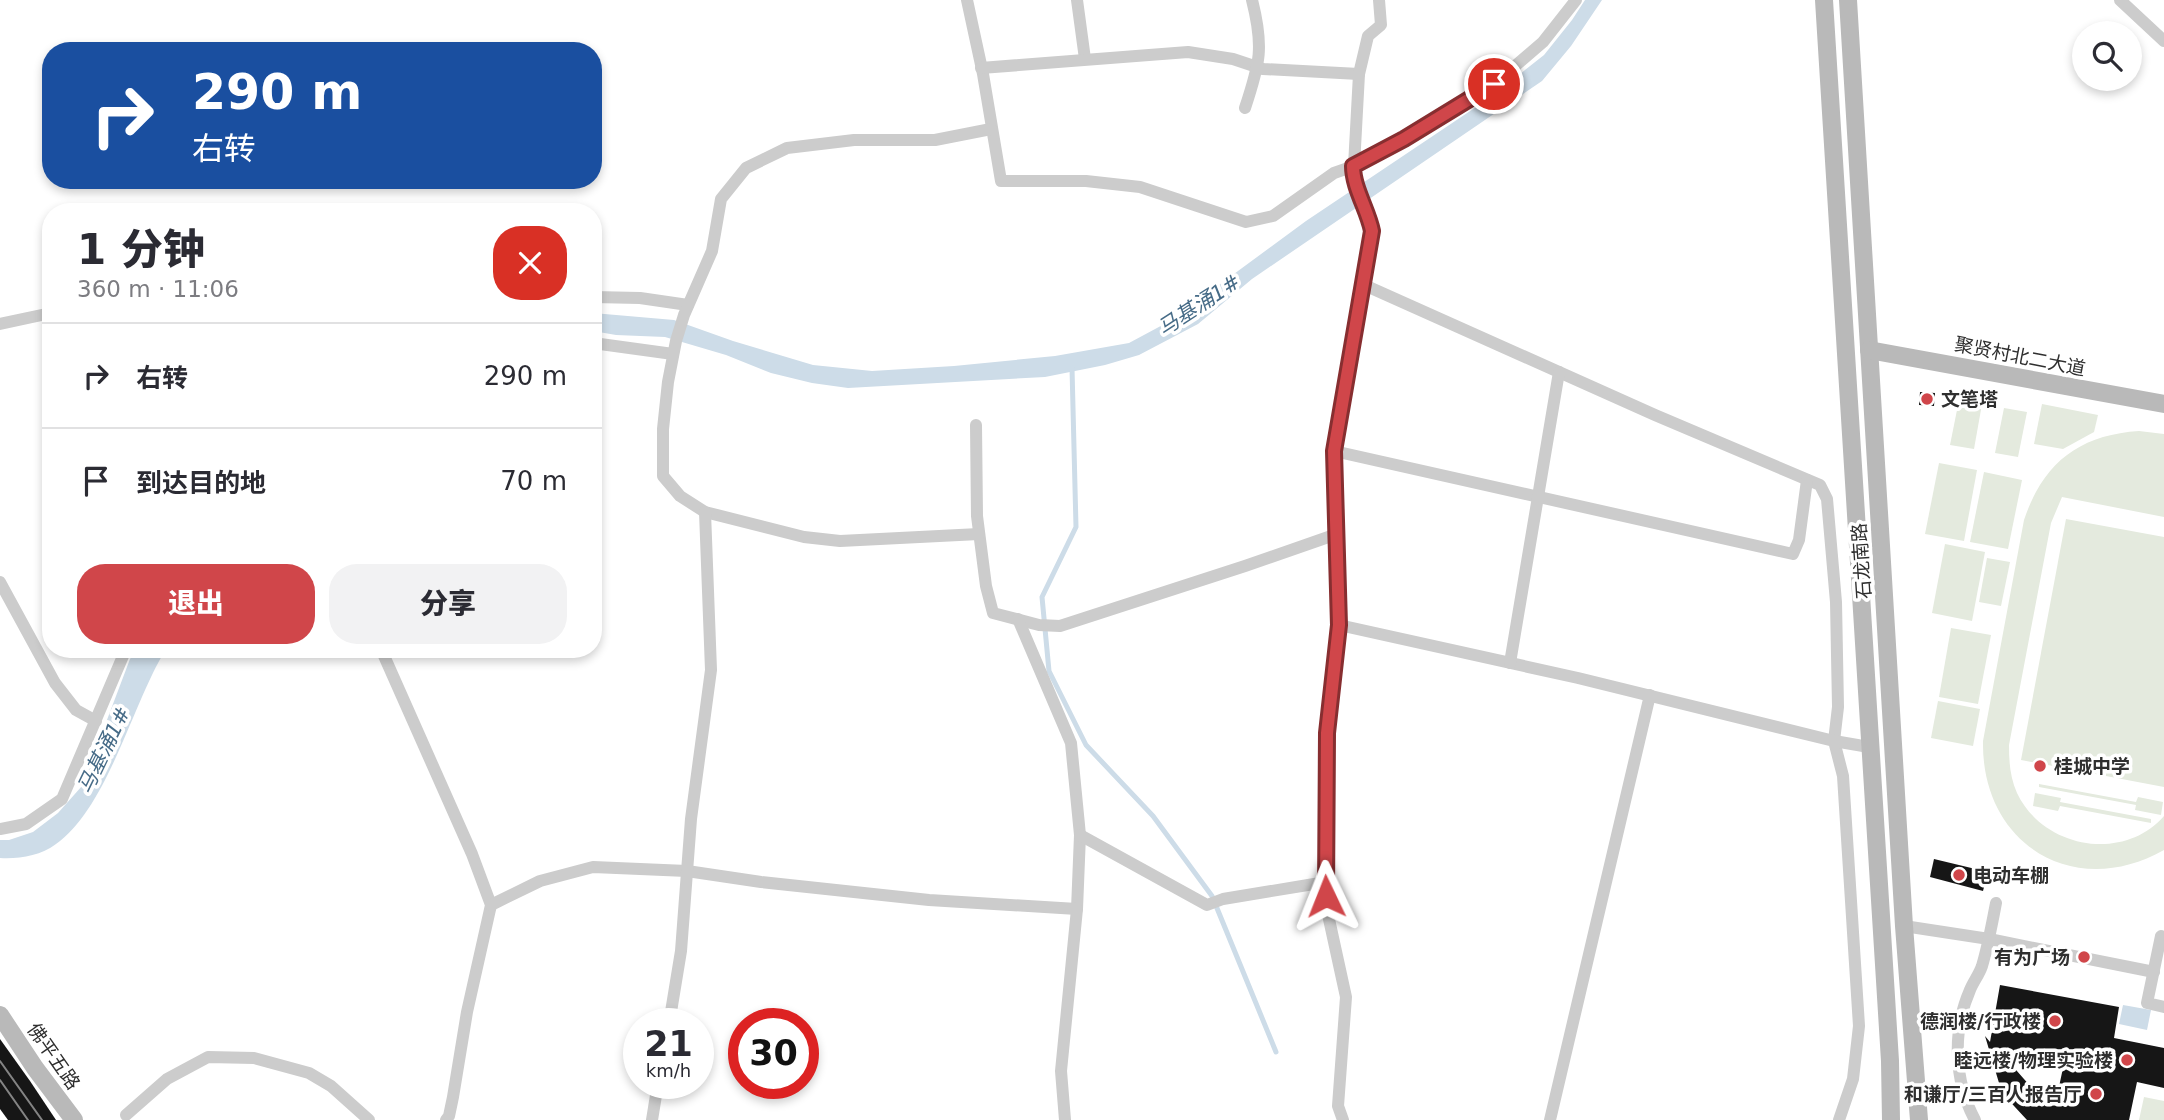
<!DOCTYPE html>
<html lang="zh">
<head>
<meta charset="utf-8">
<style>
	body { margin:0; font-family:"DejaVu Sans","Noto Sans SC",sans-serif; background:#f2f2f3; color:#2b2b33; height:100vh; display:flex; flex-direction:column; font-size:26px; white-space:nowrap }
	* { box-sizing:border-box; margin:0 }
	p { font-size:23px; color:#7c7c81 }
	.icon { flex:none; width:38px; height:38px; fill:none; stroke:currentColor; stroke-width:2; stroke-linecap:round; stroke-linejoin:round }
	.map { position:relative; flex:1; overflow:hidden }
	.details { position:absolute; left:42px; top:203px; width:560px; height:455px; display:flex; flex-direction:column; background:#fff; border-radius:28px; box-shadow:0 4px 10px #0003 }
	.details>* { flex:none }
	.banner { position:absolute; left:42px; top:42px; width:560px; height:147px; border-radius:28px; box-shadow:0 4px 10px #0003; background:#1a4fa0; color:#fff; overflow:hidden }
	.controls { position:absolute; left:2072px; top:21px; display:grid; gap:14px }
	.controls a { display:grid; place-items:center; width:70px; height:70px; border-radius:50%; background:#fff; box-shadow:0 4px 10px #0003; font-size:35px }
	.speed { position:absolute; left:623px; top:1008px; display:flex; gap:14px; font-size:35px; font-weight:700; text-align:center }
	.speed>* { display:grid; place-content:center; width:91px; height:91px; border-radius:50%; background:#fff; box-shadow:0 4px 10px #0003; line-height:1 }
	.speed small { font-size:18px; font-weight:400 }
	.speed .limit { border:10px solid #d22; background:#fff; color:#111 }
	.pin { position:absolute; display:grid; place-items:center; width:60px; height:60px; color:#fff; margin:-30px; border:4px solid #fff; border-radius:50%; box-shadow:0 2px 7px #0007 }
	.me { position:absolute; width:77px; margin:-38px; rotate:358deg; stroke-linejoin:round; filter:drop-shadow(0 0 5px #0008) }
	.turn { display:flex; align-items:center; gap:24px; height:147px; padding:0 35px; font-size:32px }
	.turn .icon { width:91px; height:91px; stroke-width:2.5 }
	.turn b { display:block; font-size:49px; line-height:60px }
	.round { display:grid; place-items:center; flex:none; width:74px; height:74px; border-radius:28px; background:#f2f2f3 }
	.head { display:flex; align-items:center; justify-content:space-between; height:119px; padding:0 35px }
	h1 { font-size:42px; font-weight:800; line-height:52px }
	.primary-button { display:flex; gap:14px; margin-top:auto; padding:14px 35px }
	.primary-button a { flex:1; height:80px; border-radius:28px; background:#d0464a; color:#fff; font-size:28px; font-weight:800; line-height:80px; text-align:center }
	.primary-button a+a { background:#f2f2f3; color:#2b2b33 }
	ul { padding:0; list-style:none }
	li { display:flex; align-items:center; gap:21px; height:105px; padding:0 35px; border-top:2px solid #e1e1e2 }
	li div { flex:1 }
	li b { display:block; font-size:26px }
	li em { font-style:normal }
	.map>svg:first-child { display:block }
	.green { fill:#e4eade }
	.water { fill:#cddce8 }
	.lines { fill:none; stroke-linecap:round; stroke-linejoin:round }
	.stream { stroke:#cddce8; stroke-width:5 }
	.building { fill:#161616; fill-rule:evenodd }
	.street { stroke:#ccc; stroke-width:12 }
	.secondary { stroke:#b9b9b9; stroke-width:18 }
	.tram { stroke:#848484; stroke-width:2 }
	.route-casing { stroke:#872e30; stroke-width:18 }
	.route { stroke:#d0464a; stroke-width:12 }
	.poi-dot { fill:#d0464a; stroke:#fff; stroke-width:2.5 }
	.labels { text-anchor:middle; dominant-baseline:central; stroke-width:7; stroke-linejoin:round; paint-order:stroke }
	.street-label { font-size:19px; fill:#2f2f2f; stroke:#fff }
	.poi-label { font-size:19px; font-weight:bold; fill:#2f2f2f; stroke:#fff; text-anchor:end }
	.water-label { font-size:21px; font-style:italic; fill:#466b87; stroke:#fff }
</style>
</head>
<body>
<div class="map">
<svg width="2164" height="1120" viewBox="0 0 2164 1120">
	<rect width="100%" height="100%" fill="#fff"/>
	<g class="green">
		<polygon points="1959,400 1982,404 1974,449 1950,445"/>
		<polygon points="2042,404 2098,415 2094,432 2063,449 2034,444"/>
		<polygon points="2004,408 2027,412 2018,457 1995,453"/>
		<path d="M 2139,431 L 2164,434 L 2164,517 L 2062,497 L 2051,523 L 2009,745 C 2009,762 2010,777 2017,793 C 2043,848 2123,863 2164,816 L 2164,850 C 2074,901 1981,844 1983,741 L 2024,520 C 2043,463 2079,435 2139,431 Z"/>
		<polygon points="1939,463 1977,470 1964,541 1925,534"/>
		<polygon points="1984,472 2022,480 2008,549 1970,542"/>
		<polygon points="2066,519 2164,537 2164,787 2021,760"/>
		<polygon points="1945,544 1985,552 1972,621 1932,613"/>
		<polygon points="1987,558 2010,562 2001,606 1979,602"/>
		<polygon points="1951,628 1991,635 1978,704 1939,697"/>
		<polygon points="1938,701 1980,709 1973,746 1931,738"/>
		<polygon points="2039,784 2136,802 2138,797 2163,802 2161,815 2135,810 2136,805 2039,787"/>
		<polygon points="2035,793 2061,798 2060,802 2151,819 2151,823 2060,806 2058,811 2033,806"/>
		<polygon points="2144,1097 2164,1101 2164,1120 2139,1120"/>
	</g>
	<g class="water">
		<polygon points="1585,0 1602,0 1571,46 1542,81 1252,279 1198,324 1139,355 1105,365 1045,377 848,388 812,383 771,373 726,355 665,337 616,335 593,331 593,313 674,320 733,341 813,365 872,371 954,366 1055,356 1129,343 1170,321 1306,221 1491,97 1544,55 1572,20"/>
		<path d="M 137,649 L 166,649 C 132,704 108,807 56,844 C 40,856 19,859 0,858 L 0,840 L 9,840 L 33,832 L 58,813 L 82,786 L 130,659 Z"/>
		<polygon points="2123,1005 2151,1010 2147,1030 2119,1024"/>
	</g>
	<g class="lines">
		<polyline class="stream" points="1072,368 1076,527 1042,597 1049,671 1086,745 1153,816 1212,896 1276,1052"/>
	</g>
	<g class="building">
		<polygon points="1920,392 1935,393 1934,406 1919,405"/>
		<polygon points="1934,859 1988,872 1983,891 1930,877"/>
		<path d="M 2000,985 L 2119,1007 L 2114,1038 L 2164,1048 L 2164,1088 L 2137,1082 L 2129,1120 L 2027,1120 L 2002,1093 L 1985,1036 L 1990,1042 ZM 2002,1054 L 2063,1068 L 2057,1096 L 2031,1087 Z"/>
		<polygon points="0,1039 30,1081 56,1120 8,1120 0,1109"/>
	</g>
	<g class="lines">
		<g class="street">
			<polyline points="967,0 983,74 1001,181 1086,181 1140,187 1246,222 1273,216 1334,173 1354,166 1404,139 1494,84 1543,42 1576,0"/>
			<polyline points="1077,0 1085,59"/>
			<polyline points="2120,0 2164,41"/>
			<polyline points="981,68 1188,52 1233,59 1263,69 1359,74"/>
			<path d="M 1245,108 C 1260,63 1264,47 1252,0"/>
			<polyline points="1362,284 1655,415 1820,485 1827,499 1836,602 1838,707 1834,741 1843,776 1859,1026 1853,1079 1839,1120"/>
			<polyline points="593,297 640,298 688,305"/>
			<polyline points="0,324 51,313"/>
			<polyline points="593,343 673,354"/>
			<polyline points="976,425 977,516 986,586 993,613 1039,625 1060,626 1245,566 1337,534"/>
			<polyline points="1334,451 1793,554 1799,540 1807,480"/>
			<polyline points="979,534 840,541 804,537 705,512 680,496 663,476 663,429 668,382 676,341 684,315 712,251 721,199 746,168 787,148 854,140 935,140 991,129"/>
			<polyline points="0,582 55,683 76,710 96,721"/>
			<polyline points="1018,619 1071,743 1080,835 1077,909 1061,1071 1065,1120"/>
			<polyline points="1339,625 1578,678 1834,741 1869,747"/>
			<polyline points="381,649 472,854 491,905 467,1012 453,1097 449,1116 446,1120"/>
			<polyline points="1510,663 1559,372"/>
			<polyline points="0,829 26,824 62,799 126,649"/>
			<polyline points="1080,835 1207,905 1223,899 1326,882"/>
			<polyline points="491,905 540,881 593,867 687,871 761,882 929,900 1077,909"/>
			<polyline points="1904,926 1989,939 2154,972"/>
			<polyline points="2164,937 2161,936 2147,1003 2164,1007"/>
			<polyline points="669,1024 681,951 691,819 711,670 705,512"/>
			<polyline points="126,1115 167,1079 208,1057 254,1058 309,1073 331,1086 369,1120"/>
			<polyline points="652,1120 658,1083"/>
			<path d="M 1343,1120 L 1338,1106 L 1346,997 L 1327,910 L 1325,844 L 1327,733 L 1339,625 L 1334,451 L 1372,231 C 1368,209 1353,188 1354,166 L 1359,74 L 1368,36 L 1381,25 L 1379,0"/>
			<polyline points="1550,1120 1650,695"/>
			<path d="M 1975,1120 C 1954,1081 1952,1031 1970,990 C 1973,982 1979,975 1982,966 C 1988,946 1992,924 1996,903"/>
		</g>
		<g class="secondary">
			<polyline points="1824,0 1890,1061 1891,1120"/>
			<polyline points="1848,0 1904,926 1919,1120"/>
			<polyline points="1869,350 2164,404"/>
			<polyline points="0,1015 35,1068 74,1120"/>
		</g>
		<g class="tram">
			<polyline points="0,1061 42,1120"/>
			<polyline points="0,1080 28,1120"/>
		</g>
	</g>
	<g class="lines">
		<g class="route-casing">
			<path id="route" d="M 1326,896 L 1327,733 L 1339,625 L 1334,451 L 1372,231 C 1368,210 1353,188 1353,166 L 1404,139 L 1494,84"/>
		</g>
		<use href="#route" class="route"/>
	</g>
	<g class="poi-dot">
		<circle cx="1927" cy="399" r="7"/>
		<circle cx="2040" cy="766" r="7"/>
		<circle cx="1959" cy="875" r="7"/>
		<circle cx="2084" cy="957" r="7"/>
		<circle cx="2055" cy="1021" r="7"/>
		<circle cx="2127" cy="1060" r="7"/>
		<circle cx="2096" cy="1094" r="7"/>
	</g>
	<g class="labels">
		<g class="street-label">
			<text transform="translate(2020 356) rotate(11)">聚贤村北二大道</text>
			<text transform="translate(1861 561) rotate(-94)">石龙南路</text>
			<text transform="translate(54 1056) rotate(55)">佛平五路</text>
		</g>
		<g class="poi-label">
			<text x="1941" y="399" text-anchor="start">文笔塔</text>
			<text x="2054" y="766" text-anchor="start">桂城中学</text>
			<text x="1973" y="875" text-anchor="start">电动车棚</text>
			<text x="2070" y="957">有为广场</text>
			<text x="2041" y="1021">德润楼/行政楼</text>
			<text x="2113" y="1060">睦远楼/物理实验楼</text>
			<text x="2082" y="1094">和谦厅/三百人报告厅</text>
		</g>
		<g class="water-label">
			<text transform="translate(1199 305) rotate(-33)">马基涌1#</text>
			<text transform="translate(104 750) rotate(-64)">马基涌1#</text>
		</g>
	</g>
</svg>
<div class="controls">
<a><svg class="icon" aria-label="search" viewBox="0 0 24 24"><circle cx="10" cy="10" r="6"/><path d="M15 15l6 6"/></svg></a>
</div>
<div class="speed"><div>21<small>km/h</small></div><div class="limit">30</div></div>
<div class="pin" style="left:1494px;top:84px;background:#d93025"><svg class="icon" aria-label="arrive" viewBox="0 0 24 24"><path d="M6 21V4h12l-3 4 3 4H6"/></svg></div>
<svg class="me" style="left:1326px;top:896px" viewBox="-20 -20 40 40"><path d="M0-17L14 15 0 8-14 15z" fill="#d0464a" stroke="#fff" stroke-width="4"/></svg>
<div class="banner">
<div class="turn"><svg class="icon" aria-label="right" viewBox="0 0 24 24"><path d="M7 20v-9h11M14 6l5 5-5 5"/></svg><div><b>290 m</b>右转</div></div>
</div>
<section class="details">
<div class="head"><div><h1>1 分钟</h1><p>360 m · 11:06</p></div><a class="round" style="background:#d93025;color:#fff"><svg class="icon" aria-label="close" viewBox="0 0 24 24"><path d="M6 6l12 12M18 6L6 18"/></svg></a></div>
<ul>
<li><svg class="icon" aria-label="right" viewBox="0 0 24 24"><path d="M7 20v-9h11M14 6l5 5-5 5"/></svg><div><b>右转</b></div><em>290 m</em></li>
<li><svg class="icon" aria-label="arrive" viewBox="0 0 24 24"><path d="M6 21V4h12l-3 4 3 4H6"/></svg><div><b>到达目的地</b></div><em>70 m</em></li>
</ul>
<div class="primary-button"><a>退出</a><a>分享</a></div>
</section>
</div>
</body>
</html>
